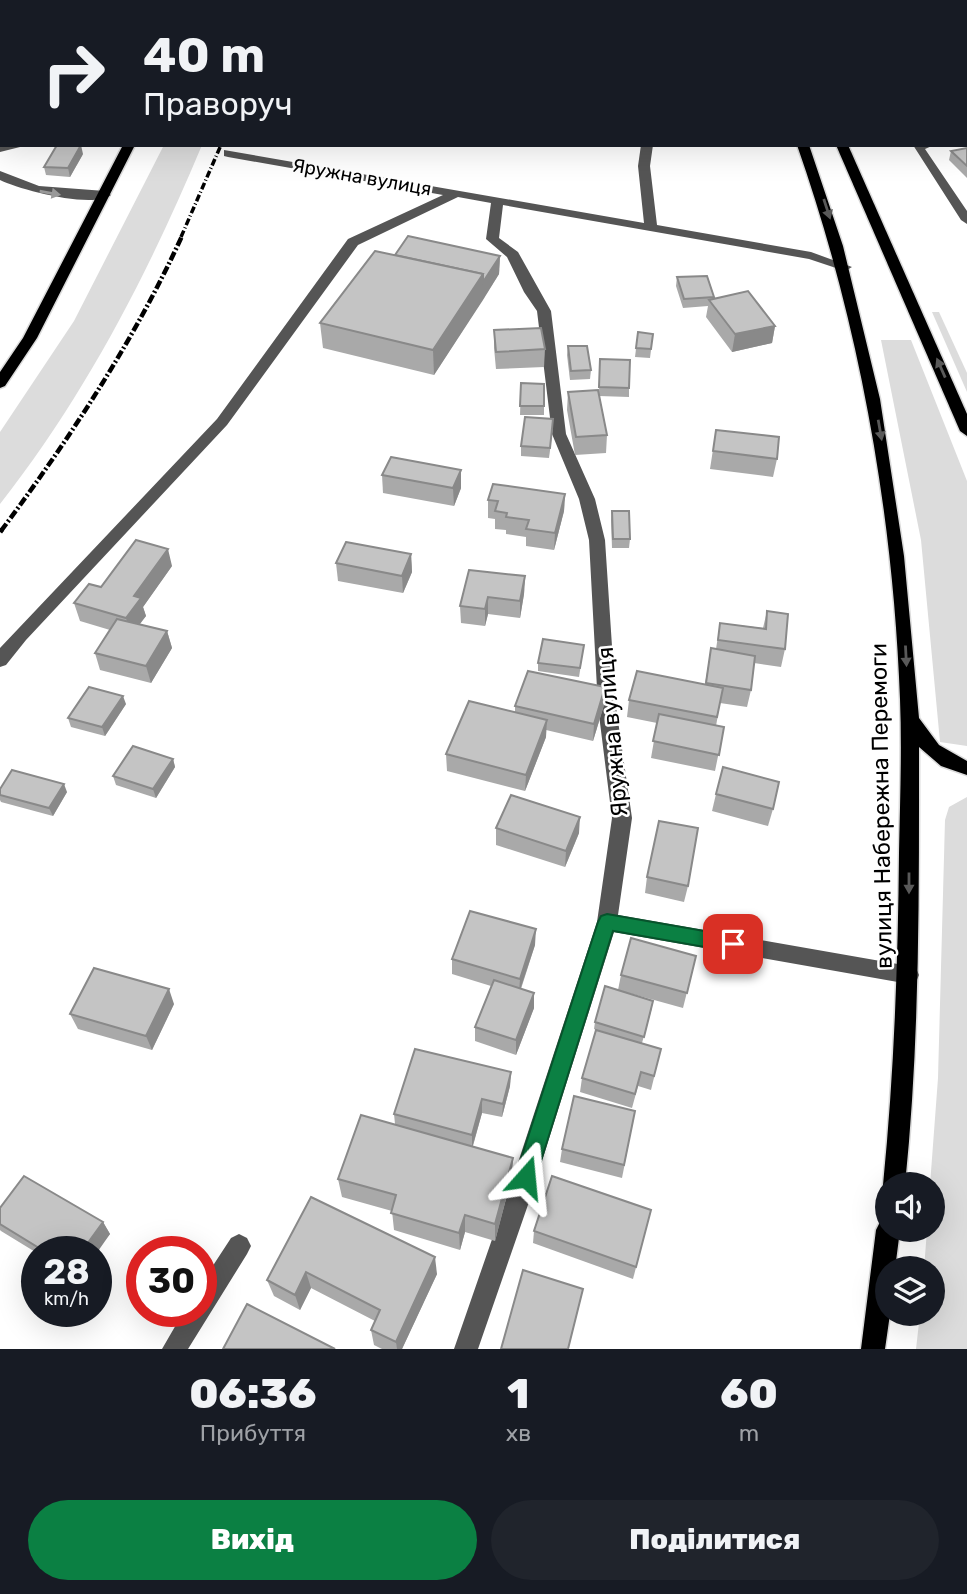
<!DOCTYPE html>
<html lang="uk">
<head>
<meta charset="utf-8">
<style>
	body { margin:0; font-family:Rubik,sans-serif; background:#20242c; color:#f1f3f6; height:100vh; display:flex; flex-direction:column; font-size:26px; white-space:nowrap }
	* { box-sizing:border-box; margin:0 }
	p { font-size:23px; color:#9ea1a6 }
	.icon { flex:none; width:38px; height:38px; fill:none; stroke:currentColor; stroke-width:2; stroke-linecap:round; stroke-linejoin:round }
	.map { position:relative; height:1349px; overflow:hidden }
	.sheet { display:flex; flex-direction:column; background:#171b24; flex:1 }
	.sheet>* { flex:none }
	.guide { position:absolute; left:0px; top:0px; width:968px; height:147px; box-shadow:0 7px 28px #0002; background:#171b24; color:#f1f3f6; overflow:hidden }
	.controls { position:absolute; left:875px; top:1172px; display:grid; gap:14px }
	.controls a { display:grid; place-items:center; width:70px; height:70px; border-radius:50%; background:#171b24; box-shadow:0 7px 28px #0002; font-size:35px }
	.speed { position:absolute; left:21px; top:1236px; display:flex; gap:14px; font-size:35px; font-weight:700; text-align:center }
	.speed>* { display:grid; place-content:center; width:91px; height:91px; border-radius:50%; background:#171b24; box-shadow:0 7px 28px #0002; line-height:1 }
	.speed small { font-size:18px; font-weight:400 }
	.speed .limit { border:10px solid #d22; background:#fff; color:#111 }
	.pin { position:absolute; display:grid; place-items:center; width:60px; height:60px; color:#fff; margin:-30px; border-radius:14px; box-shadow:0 4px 10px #0006 }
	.me { position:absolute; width:77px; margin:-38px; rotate:18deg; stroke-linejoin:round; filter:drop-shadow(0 0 5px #0008) }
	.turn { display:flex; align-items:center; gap:24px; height:147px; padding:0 28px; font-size:32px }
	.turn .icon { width:91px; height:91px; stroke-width:2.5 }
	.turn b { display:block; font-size:49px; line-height:60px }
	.eta { display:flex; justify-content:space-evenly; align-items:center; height:119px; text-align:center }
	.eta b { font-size:42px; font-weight:800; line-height:49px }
	.action { display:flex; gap:14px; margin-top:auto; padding:14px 28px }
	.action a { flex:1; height:80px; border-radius:42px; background:#0b8043; color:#fff; font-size:28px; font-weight:800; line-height:80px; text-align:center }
	.action a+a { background:#20242c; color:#f1f3f6 }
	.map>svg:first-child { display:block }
	.green { fill:#dcdcdc }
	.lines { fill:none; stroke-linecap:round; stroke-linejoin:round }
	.major-casing { stroke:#dbdbdb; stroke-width:3 }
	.minor { fill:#555; fill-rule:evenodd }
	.major { fill:#000; fill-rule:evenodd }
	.rail-far2 { stroke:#000; stroke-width:3.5; stroke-dasharray:7 2.5 1 2.5; stroke-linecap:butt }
	.rail-far1 { stroke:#000; stroke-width:4.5; stroke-dasharray:9 2.5 2 2.5; stroke-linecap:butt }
	.rail { stroke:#000; stroke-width:5; stroke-dasharray:10 3.5 2 3.5; stroke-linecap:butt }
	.wall { fill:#a9a9a9 }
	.shaded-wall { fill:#898989 }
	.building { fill:#c4c4c4; stroke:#898989; stroke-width:2 }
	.oneway { fill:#999 }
	.oneway2 { fill:#595959 }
	.route { fill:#0b8043; stroke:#07532c; stroke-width:2 }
	.labels { text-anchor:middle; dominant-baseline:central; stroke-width:5; stroke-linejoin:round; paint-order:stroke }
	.far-street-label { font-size:19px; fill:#000; stroke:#fff }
	.street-label { font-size:23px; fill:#000; stroke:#fff }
</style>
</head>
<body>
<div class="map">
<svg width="967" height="1349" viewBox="0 0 967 1349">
	<rect width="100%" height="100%" fill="#fff"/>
	<g class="green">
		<path d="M 164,145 L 202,145 C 149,272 85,396 0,504 L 0,432 L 74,321 Z"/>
		<polygon points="932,312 939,312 967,373 967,392"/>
		<polygon points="881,340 911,340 967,481 967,746 940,742 921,540"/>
		<polygon points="967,797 967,1349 916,1349 920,1314 933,1314 933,1269 924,1269 927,1230 933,1230 933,1185 930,1185 938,1078 945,820 949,807"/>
	</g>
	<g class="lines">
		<g class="major-casing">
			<g id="major">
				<polygon points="190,0 200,0 189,2"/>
				<rect x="742" y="0" width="10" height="2"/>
				<polygon points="774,0 784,0 785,2 775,2"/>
				<polygon points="123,145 135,145 37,338 5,386 0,388 0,372 23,338"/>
				<path d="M 797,145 L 809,145 L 843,246 L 880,399 L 904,556 L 919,718 L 939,745 L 967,761 L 967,775 L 941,766 L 919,747 C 919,893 920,1039 905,1185 L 887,1185 L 887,1194 L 883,1185 C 894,1074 898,964 899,853 C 900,802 902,750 900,699 C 893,512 859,322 797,145 Z"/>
				<polygon points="836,145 848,145 967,414 967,436 960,431"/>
				<polygon points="887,1219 887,1230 900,1230 895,1269 887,1269 887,1314 890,1314 885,1349 861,1349 876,1230 880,1222"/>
			</g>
		</g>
		<g class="minor">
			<polygon points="144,0 156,0 157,2 145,2"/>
			<polygon points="510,0 522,0 509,2"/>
			<rect x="0" y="9" width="2" height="6"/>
			<rect x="966" y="82" width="1" height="6"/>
			<rect x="966" y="135" width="1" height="8"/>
			<polygon points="0,144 2,145 28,145 0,152"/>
			<polygon points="641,145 653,145 650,166 657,225 811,252 852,267 845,271 809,259 503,205 499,238 518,252 551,311 566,434 595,499 605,540 616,707 632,818 618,915 909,966 916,968 919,975 916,982 909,984 614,932 530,1199 478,1349 454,1349 506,1199 597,922 612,818 598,707 589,540 579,499 552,434 537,311 524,292 507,257 486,239 491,203 458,197 358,245 227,425 26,640 6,665 0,667 0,648 217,419 348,239 443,195 228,157 224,156 224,150 644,223 638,166"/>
			<polygon points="913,145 934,145 925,149 967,211 967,224 961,220"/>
			<path d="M 0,171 L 39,186 L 105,191 L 111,195 C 93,209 20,190 0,180 Z"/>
			<polygon points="239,1234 247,1238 251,1246 247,1254 188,1349 162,1349 184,1311 201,1311 201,1284 231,1238"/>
		</g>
		<use href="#major" class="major"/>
		<polyline class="rail-far2" points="181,237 221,145"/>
		<path class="rail-far1" d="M 1,531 C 70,438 134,341 182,236"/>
		<polyline class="rail" points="0,532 2,529"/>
	</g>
	<g class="wall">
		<rect x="577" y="0" width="54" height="2"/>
		<rect x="0" y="14" width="2" height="62"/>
		<polygon points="967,148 967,178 949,160 951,151"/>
		<polygon points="83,154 70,177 46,175 44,167"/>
		<polygon points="395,255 500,256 499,274 434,375 323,348 320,323"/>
		<polygon points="677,277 714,297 714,299 775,326 772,343 732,352 706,317 708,306 683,308 676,286"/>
		<polygon points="494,330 545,349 544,367 496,369 494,348"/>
		<polygon points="638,332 653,334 650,358 635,357"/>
		<polygon points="568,346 591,370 590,379 570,380 567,355"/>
		<polygon points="600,359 629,388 629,397 599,396 607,435 606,453 575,455 567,410 568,392 599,393"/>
		<polygon points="521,383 544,384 544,415 520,415"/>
		<polygon points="553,428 549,458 521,456 521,446"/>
		<polygon points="716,430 777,459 773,477 710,469"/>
		<polygon points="461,470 461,488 454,506 383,493 382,475"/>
		<polygon points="565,494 564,511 554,550 526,546 526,537 506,534 506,530 495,529 495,519 488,518 488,500"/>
		<polygon points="612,511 630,539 629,548 612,548 611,520"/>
		<polygon points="411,554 412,572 403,593 338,581 336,563"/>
		<polygon points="172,566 143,607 146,616 139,624 167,631 172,648 151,683 100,670 95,653 110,630 80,621 74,603 101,587"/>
		<polygon points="525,576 524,594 520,618 488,614 485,626 461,623 460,606"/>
		<polygon points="767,611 785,649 781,667 754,663 751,690 747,707 720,703 716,726 724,727 715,771 651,758 657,723 627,717 629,700 705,684 711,648 716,649 720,623 763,628"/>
		<polygon points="584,645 579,677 538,671 538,663"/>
		<polygon points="605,687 604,705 593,741 546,730 546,737 525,791 447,771 446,754 515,712 515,706"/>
		<polygon points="126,704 105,736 71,727 68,718"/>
		<polygon points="173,759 175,767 156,798 116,785 113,776"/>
		<polygon points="0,789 67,792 53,816 1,802 0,800"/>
		<polygon points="716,794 773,809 768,826 712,811"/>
		<polygon points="496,828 579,833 565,867 496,845"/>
		<polygon points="647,877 688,886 684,902 645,893"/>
		<polygon points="535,945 521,989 534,1008 516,1055 475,1041 475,1027 491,986 452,974 452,959"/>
		<polygon points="696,956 683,1008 618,990 621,975"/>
		<polygon points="174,1004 152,1050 78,1029 70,1014"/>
		<polygon points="652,1008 642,1043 661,1049 651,1090 638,1086 632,1108 580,1092 582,1078 596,1030 594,1029 595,1022"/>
		<polygon points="511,1072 510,1086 502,1117 482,1113 473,1146 512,1176 495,1241 465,1232 460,1250 394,1230 392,1211 342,1197 338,1179 395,1124 394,1114"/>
		<polygon points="635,1111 622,1178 560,1162 562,1149"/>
		<polygon points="311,1197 437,1274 402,1349 382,1349 374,1345 371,1330 375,1321 311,1288 300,1310 274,1296 267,1280"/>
		<polygon points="0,1208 103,1222 110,1234 96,1251 37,1251 37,1253 1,1231 0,1230"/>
		<polygon points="651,1210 633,1279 533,1243 534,1231"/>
	</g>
	<g class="shaded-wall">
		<rect x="589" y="0" width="42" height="2"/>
		<polygon points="2,38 2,66 0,59 0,41"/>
		<polygon points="81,145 83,154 70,177 68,168"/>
		<polygon points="500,256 499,274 483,300 483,282"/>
		<polygon points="483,274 483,300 434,375 433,350"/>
		<polygon points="775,326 772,343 732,352 735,334"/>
		<polygon points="461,470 461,488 454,506 453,488"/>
		<polygon points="565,494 564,511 554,550 555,533"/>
		<polygon points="168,549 172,566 143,607 146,616 131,636 126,618 134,596"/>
		<polygon points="411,554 412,572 403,593 402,576"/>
		<polygon points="525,576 524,594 520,618 520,601"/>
		<polygon points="488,597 488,614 485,626 485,609"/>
		<polygon points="167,631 172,648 151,683 146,666"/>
		<polygon points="605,687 604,705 593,741 594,724"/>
		<polygon points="123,696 126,704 105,736 102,727"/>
		<polygon points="547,720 546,737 525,791 526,775"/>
		<polygon points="173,759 175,767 156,798 153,789"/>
		<polygon points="64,784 67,792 53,816 49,808"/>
		<polygon points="580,817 579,833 565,867 566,851"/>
		<polygon points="536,929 535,945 519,993 520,979"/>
		<polygon points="169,989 174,1004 152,1050 146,1036"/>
		<polygon points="534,993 534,1008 516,1055 516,1040"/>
		<polygon points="511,1072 510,1086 502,1117 503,1104"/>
		<polygon points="482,1099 482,1113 472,1148 472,1135"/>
		<polygon points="513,1158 512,1176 495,1241 495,1224"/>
		<polygon points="465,1215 465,1232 460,1250 459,1233"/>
		<polygon points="103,1222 110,1234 96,1254 96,1251 82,1251"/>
		<polygon points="435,1257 437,1274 402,1349 397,1349 396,1342"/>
		<polygon points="306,1272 311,1288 300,1310 295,1295"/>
	</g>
	<g class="building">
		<polygon points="408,1 447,1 408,2"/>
		<polygon points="0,14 2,14 2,38 0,41"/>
		<polygon points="57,145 81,145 68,168 44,167"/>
		<polygon points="967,148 967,166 951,151"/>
		<polygon points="408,236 500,256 483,282 483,274 395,255"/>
		<polygon points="375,251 483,274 433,350 320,323"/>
		<polygon points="707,276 714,297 684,299 677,277"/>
		<polygon points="748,291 775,326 735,334 709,300"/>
		<polygon points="541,328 545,349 496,352 494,330"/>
		<polygon points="638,332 653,334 651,349 636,348"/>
		<polygon points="568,346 587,346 591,370 571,371"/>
		<polygon points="600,359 630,360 629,388 599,387"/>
		<polygon points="521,383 544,384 544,406 520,406"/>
		<polygon points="598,390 607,435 576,437 568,392"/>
		<polygon points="525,417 553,419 550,448 521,446"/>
		<polygon points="716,430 779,437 777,459 713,451"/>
		<polygon points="391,457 461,470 453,488 382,475"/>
		<polygon points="493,484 565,494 555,533 526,529 529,520 506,517 507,513 495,511 498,501 488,500"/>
		<polygon points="612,511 629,511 630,539 613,539"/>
		<polygon points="136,540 168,549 134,596 141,598 126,618 74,603 89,584 101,587"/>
		<polygon points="346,542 411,554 402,576 336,563"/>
		<polygon points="469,570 525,576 520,601 488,597 485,609 460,606"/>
		<polygon points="767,611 788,614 785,649 718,640 720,623 766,629"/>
		<polygon points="117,619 167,631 146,666 95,653"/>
		<polygon points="543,639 584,645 580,668 538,663"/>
		<polygon points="711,648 755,656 751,690 706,683"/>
		<polygon points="528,671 605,687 594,724 515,706"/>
		<polygon points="637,671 723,688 717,717 629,700"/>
		<polygon points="89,687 123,696 102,727 68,718"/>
		<polygon points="469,701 547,720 526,775 446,754"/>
		<polygon points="659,714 724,727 719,755 653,741"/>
		<polygon points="133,746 173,759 153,789 113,776"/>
		<polygon points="723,767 779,782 773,809 716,794"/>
		<polygon points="12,770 64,784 49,808 0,795 0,789"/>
		<polygon points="511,795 580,817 566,851 496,828"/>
		<polygon points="659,821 698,828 688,886 647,877"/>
		<polygon points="470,911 536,929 520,979 452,959"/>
		<polygon points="631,938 696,956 687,993 621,975"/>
		<polygon points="94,968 169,989 146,1036 70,1014"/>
		<polygon points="494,980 534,993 516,1040 475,1027"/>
		<polygon points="605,986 653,1001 644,1037 595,1022"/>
		<polygon points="596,1030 661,1049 654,1076 641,1072 635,1094 582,1078"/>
		<polygon points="415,1049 511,1072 503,1104 482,1099 472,1135 394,1114"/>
		<polygon points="574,1096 635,1111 624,1165 562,1149"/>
		<polygon points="361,1115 513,1158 495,1224 465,1215 459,1233 391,1213 396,1195 338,1179"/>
		<polygon points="24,1176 103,1222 82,1251 44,1251 0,1224 0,1208"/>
		<polygon points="552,1176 651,1210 636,1267 534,1231"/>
		<polygon points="311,1197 435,1257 396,1342 371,1330 380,1310 306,1272 295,1295 267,1280"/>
		<polygon points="523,1270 583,1289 568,1349 501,1349"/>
		<polygon points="247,1304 335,1349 223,1349"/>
	</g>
	<defs><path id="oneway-solid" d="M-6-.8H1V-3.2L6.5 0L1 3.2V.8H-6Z" transform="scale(1.75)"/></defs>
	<use class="oneway" href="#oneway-solid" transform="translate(50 193) rotate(10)"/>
	<g class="oneway2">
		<use href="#oneway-solid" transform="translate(827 209) rotate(72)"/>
		<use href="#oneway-solid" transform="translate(941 368) rotate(-114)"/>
		<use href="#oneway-solid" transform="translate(880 430) rotate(80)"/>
		<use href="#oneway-solid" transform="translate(906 656) rotate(87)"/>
		<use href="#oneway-solid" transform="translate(909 883) rotate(90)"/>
	</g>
	<polygon class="route" points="607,914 733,936 739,938 742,944 739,950 733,952 613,931 536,1177 533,1184 526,1187 518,1184 515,1177 598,922 601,916"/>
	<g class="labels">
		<g class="far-street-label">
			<text transform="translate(362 177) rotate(10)">Яружна вулиця</text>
		</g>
		<g class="street-label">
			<text transform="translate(612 732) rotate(-95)">Яружна вулиця</text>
			<text transform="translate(881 806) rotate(-91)">вулиця Набережна Перемоги</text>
		</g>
	</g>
</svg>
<div class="controls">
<a><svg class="icon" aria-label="sound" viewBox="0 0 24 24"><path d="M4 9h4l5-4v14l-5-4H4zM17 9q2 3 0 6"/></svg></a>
<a><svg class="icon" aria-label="layers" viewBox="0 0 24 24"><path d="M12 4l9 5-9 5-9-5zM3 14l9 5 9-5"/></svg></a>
</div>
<div class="speed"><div>28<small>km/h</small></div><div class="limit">30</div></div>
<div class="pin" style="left:733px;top:944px;background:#d93025"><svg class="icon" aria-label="arrive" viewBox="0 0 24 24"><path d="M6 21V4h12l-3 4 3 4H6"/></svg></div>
<svg class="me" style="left:526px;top:1177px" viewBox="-20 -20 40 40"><path d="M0-17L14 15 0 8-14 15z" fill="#0b8043" stroke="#fff" stroke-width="4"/></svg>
<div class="guide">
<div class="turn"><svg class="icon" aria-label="right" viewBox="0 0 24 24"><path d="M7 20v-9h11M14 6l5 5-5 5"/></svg><div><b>40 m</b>Праворуч</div></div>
</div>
</div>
<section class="sheet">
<div class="eta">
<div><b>06:36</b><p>Прибуття</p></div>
<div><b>1</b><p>хв</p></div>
<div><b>60</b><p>m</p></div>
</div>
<div class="action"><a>Вихід</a><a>Поділитися</a></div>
</section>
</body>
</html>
